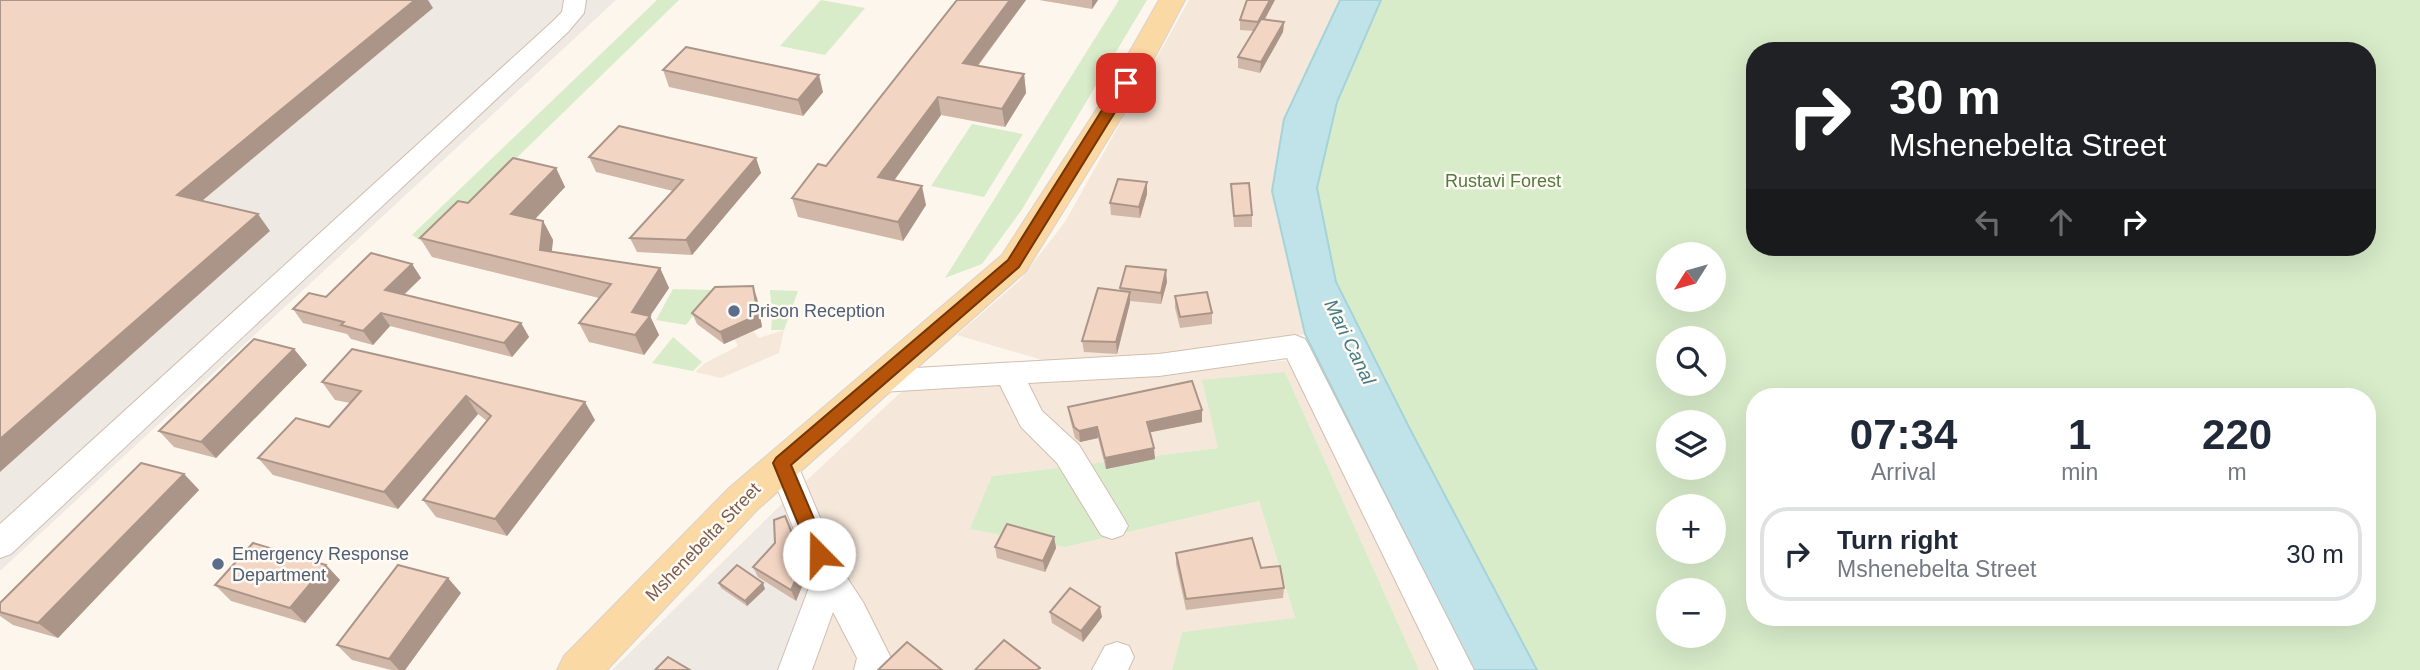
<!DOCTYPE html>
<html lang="en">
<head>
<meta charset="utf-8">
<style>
	body { margin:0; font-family:Arial,sans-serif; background:#f2f2f3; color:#1f2937; height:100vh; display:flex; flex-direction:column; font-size:26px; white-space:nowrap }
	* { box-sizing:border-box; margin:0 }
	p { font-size:23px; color:#747a83 }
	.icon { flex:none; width:38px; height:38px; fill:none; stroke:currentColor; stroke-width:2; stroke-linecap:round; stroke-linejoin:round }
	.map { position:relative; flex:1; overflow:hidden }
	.sheet { position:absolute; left:1746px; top:388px; width:630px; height:238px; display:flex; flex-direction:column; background:#fff; border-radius:28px; box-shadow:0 7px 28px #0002 }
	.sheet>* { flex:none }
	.top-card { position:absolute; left:1746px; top:42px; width:630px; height:214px; border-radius:28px; box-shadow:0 7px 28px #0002; background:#202124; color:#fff; overflow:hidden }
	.needle { width:46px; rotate:233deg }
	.fabs { position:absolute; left:1656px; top:242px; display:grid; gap:14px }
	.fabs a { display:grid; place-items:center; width:70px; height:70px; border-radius:50%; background:#fff; box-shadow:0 7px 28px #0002; font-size:35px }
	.pin { position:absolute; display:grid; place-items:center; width:60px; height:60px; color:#fff; margin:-30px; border-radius:14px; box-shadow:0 4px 10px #0006 }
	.me { position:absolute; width:77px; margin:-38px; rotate:338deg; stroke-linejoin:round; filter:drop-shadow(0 0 5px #0008) }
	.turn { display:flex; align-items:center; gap:24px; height:147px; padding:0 28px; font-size:32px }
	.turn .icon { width:91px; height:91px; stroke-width:2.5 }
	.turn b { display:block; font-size:49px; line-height:60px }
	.lanes { display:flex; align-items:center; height:66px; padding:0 28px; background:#0003; justify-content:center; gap:35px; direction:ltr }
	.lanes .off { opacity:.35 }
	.eta { display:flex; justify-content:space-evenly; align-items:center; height:119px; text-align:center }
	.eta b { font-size:42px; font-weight:800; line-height:49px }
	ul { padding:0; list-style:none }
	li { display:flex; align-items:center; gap:21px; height:94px; margin:0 14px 10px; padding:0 14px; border:4px solid #e0e1e3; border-radius:28px }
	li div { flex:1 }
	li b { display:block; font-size:26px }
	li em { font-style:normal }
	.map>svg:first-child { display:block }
	.residential { fill:#f5e8da }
	.industrial { fill:#efe9e4 }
	.green { fill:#d8ecc9; fill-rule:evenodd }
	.water { fill:#bfe3e8; stroke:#a5d3da; stroke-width:2 }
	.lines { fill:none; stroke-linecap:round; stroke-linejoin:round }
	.minor-casing { stroke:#d1beb0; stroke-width:2 }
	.major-casing { stroke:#dad1cd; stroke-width:2 }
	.minor { fill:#fff; fill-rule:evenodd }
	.major { fill:#fbd9a5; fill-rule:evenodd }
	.wall { fill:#d1b7a8 }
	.shaded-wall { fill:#aa9588 }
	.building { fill:#f3d5c3; stroke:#aa9588; stroke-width:2 }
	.route { fill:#b45309; stroke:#753606; stroke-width:2 }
	.service-dot { fill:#5c6f8a; stroke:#fffaf3; stroke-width:2.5 }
	.labels { text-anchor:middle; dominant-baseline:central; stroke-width:5; stroke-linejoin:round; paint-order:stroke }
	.park-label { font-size:18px; fill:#537a41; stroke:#fffaf3 }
	.service-label { font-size:18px; fill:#4e5e75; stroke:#fffaf3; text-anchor:start }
	.street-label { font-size:18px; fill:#7a5c4d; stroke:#fffaf3 }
	.water-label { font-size:19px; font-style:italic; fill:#437c86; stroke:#fffaf3 }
</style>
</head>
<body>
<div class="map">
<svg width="2420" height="670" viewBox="0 0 2420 670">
	<rect width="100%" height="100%" fill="#fdf6ec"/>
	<g class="residential">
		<polygon points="1189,0 1340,0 1284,119 1272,191 1305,334 1160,357 1049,362 957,335 1019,281 1065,222"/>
		<polygon points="784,330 779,353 721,378 695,372 705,363 738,346 734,339 753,331 759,338"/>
		<polygon points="1294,360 1450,670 1419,670 1285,372 1219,448 992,476 1066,547 1259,501 1295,619 1182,632 1172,670 778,670 790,496 902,391"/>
	</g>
	<g class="industrial">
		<polygon points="0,0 616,0 0,571"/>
		<polygon points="790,496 820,574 778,670 612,670"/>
	</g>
	<g class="green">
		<polygon points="657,0 679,0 427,245 412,235"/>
		<polygon points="821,0 865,8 825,55 780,46"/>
		<polygon points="1119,0 1147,0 1021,211 982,264 945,278"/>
		<path d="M 1381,0 L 2420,0 L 2420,670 L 1537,670 L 1411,431 L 1336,282 L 1317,188 L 1337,102 ZM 1755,51 L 2368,51 L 2368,247 L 1755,247 ZM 1668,254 L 1713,254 L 1713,299 L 1668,299 ZM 1668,338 L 1713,338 L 1713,383 L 1668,383 ZM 1755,397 L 2368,397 L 2368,618 L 1755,618 ZM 1668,422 L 1713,422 L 1713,467 L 1668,467 ZM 1668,506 L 1713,506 L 1713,551 L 1668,551 ZM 1668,590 L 1713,590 L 1713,635 L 1668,635 Z"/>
		<polygon points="972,124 1023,134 984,197 931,186"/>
		<polygon points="673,289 713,290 686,325 656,320"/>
		<polygon points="770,290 798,291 784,330 771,330 772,319 780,314 781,307 771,303"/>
		<polygon points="673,337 702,362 693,371 652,363"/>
		<polygon points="1285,372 1419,670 1172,670 1182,632 1295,618 1259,501 1066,547 970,529 992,476 1218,448 1202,380"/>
	</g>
	<polygon class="water" points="1340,0 1381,0 1337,102 1317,188 1336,282 1411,431 1537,670 1473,670 1305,334 1272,191 1284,119"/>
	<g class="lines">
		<g class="minor-casing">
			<g id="minor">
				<polygon points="564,0 586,0 584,13 568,32 11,554 0,558 0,524 552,22 562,12"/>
				<polygon points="1295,335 1305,339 1309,346 1474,670 1439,670 1287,358 1159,376 1028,383 1042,411 1079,445 1123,517 1128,526 1123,535 1112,539 1101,535 1057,463 1021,427 1000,385 881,392 871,389 867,381 871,373 881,370 1159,354"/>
				<polygon points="782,451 793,454 797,463 842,570 863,602 891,658 888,670 854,670 857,658 833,612 812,670 778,670 813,577 767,463 771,454"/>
				<polygon points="1117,642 1129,646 1134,657 1128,670 1092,670 1105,646"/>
			</g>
		</g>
		<g class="major-casing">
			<polygon id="major" points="1159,0 1185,0 1130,104 1026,271 757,510 607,670 557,670 564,656 729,488 1002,255 1100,104"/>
		</g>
		<use href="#minor" class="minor"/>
		<use href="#major" class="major"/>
	</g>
	<g class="wall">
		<polygon points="957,0 1026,0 978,66 1024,74 1026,93 1005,127 941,115 894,180 926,205 903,241 798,217 792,198 826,166"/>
		<polygon points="1039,0 1098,0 1092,9"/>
		<polygon points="1265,19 1284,22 1283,32 1260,73 1238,68 1238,57 1254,31 1240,30 1240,20"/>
		<polygon points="663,70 823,92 803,116 669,87"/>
		<polygon points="589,157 756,158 761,173 692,255 637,252 630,238 673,191 596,172"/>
		<polygon points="556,168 565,187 535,219 543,221 553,240 551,252 660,268 669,288 650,316 659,335 644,355 589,342 579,323 599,298 432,257 420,238"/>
		<polygon points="1231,184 1252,215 1252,227 1234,227"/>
		<polygon points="1147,194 1140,218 1111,215 1110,203"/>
		<polygon points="412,264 421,278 404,295 521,323 529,337 512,357 390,326 373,345 351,339 347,334 303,323 293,309"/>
		<polygon points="1167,282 1161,304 1130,301 1117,354 1084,352 1082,341 1120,291 1120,288"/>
		<polygon points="1175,296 1212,313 1212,324 1180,328 1175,308"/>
		<polygon points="757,298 762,327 724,344 697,324 692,313"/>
		<polygon points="294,349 307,365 216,458 174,447 159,431"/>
		<polygon points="352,349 595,420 507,536 436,517 423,500 487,421 478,414 398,509 273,475 258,458 329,427 350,403 335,400 322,382"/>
		<polygon points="1068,407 1202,422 1150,432 1155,459 1106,469 1098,438 1080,442 1075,438 1070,419"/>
		<polygon points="184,474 199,490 58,638 13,625 0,616 0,603"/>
		<polygon points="1054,537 1056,548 1045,572 997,558 995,547"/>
		<polygon points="1176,553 1261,568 1284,588 1283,598 1186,610 1176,564"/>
		<polygon points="326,565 340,580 305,623 231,601 215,585"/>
		<polygon points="753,567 808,572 796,601 758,577"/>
		<polygon points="719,583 765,589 747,606 721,588"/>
		<polygon points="461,593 405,670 391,670 352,660 337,645"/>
		<polygon points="1050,612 1102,617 1083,642 1052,623"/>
	</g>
	<g class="shaded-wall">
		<polygon points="415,0 428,0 433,8 190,211 177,195"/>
		<polygon points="1010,0 1026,0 966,81 963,63"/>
		<polygon points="1092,0 1098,0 1092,9"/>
		<polygon points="1270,0 1275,0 1258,32 1258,22"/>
		<polygon points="1284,22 1283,32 1260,73 1261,62"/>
		<polygon points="1024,74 1026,93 1005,127 1002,109"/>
		<polygon points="819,75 823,92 803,116 798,100"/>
		<polygon points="938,97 941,115 883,196 878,177"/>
		<polygon points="756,158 761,173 692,255 686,240"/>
		<polygon points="556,168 565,187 522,233 511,214"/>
		<polygon points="1147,182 1147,194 1140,218 1139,207"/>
		<polygon points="922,186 926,205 903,241 898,222"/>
		<polygon points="258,214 270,231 0,472 0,439"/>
		<polygon points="543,221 553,240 550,270 540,250"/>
		<polygon points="412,264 421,278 394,304 385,290"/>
		<polygon points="660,268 669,288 650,316 659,335 644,355 635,335 632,312"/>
		<polygon points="1166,270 1167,282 1161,304 1161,293"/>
		<polygon points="753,286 757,298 762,327 724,344 720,332"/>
		<polygon points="1130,292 1130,303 1117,354 1116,342"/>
		<polygon points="381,313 390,326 373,345 363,331"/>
		<polygon points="521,323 529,337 512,357 504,343"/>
		<polygon points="294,349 307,365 216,458 201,442"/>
		<polygon points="466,396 478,414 398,509 384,492"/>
		<polygon points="585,402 595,420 507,536 495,519"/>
		<polygon points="1202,410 1202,422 1147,433 1147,422"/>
		<polygon points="1097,427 1098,438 1080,442 1079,431"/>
		<polygon points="1154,448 1155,459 1106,469 1105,458"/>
		<polygon points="184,474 199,490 58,638 38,623"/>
		<polygon points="785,516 808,572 796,601 791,590"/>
		<polygon points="1054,537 1056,548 1045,572 1043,561"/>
		<polygon points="326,565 340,580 305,623 290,608"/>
		<polygon points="448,578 461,593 405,670 399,670 389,659"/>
		<polygon points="763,583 765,589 747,606 745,601"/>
		<polygon points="1100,607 1102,617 1083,642 1081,631"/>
	</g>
	<g class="building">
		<polygon points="0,0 415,0 177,195 258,214 0,439"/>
		<polygon points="957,0 1010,0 963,63 1024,74 1002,109 938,97 878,177 922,186 898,222 792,198 818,164 826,166"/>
		<polygon points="1247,0 1270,0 1258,22 1240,20"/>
		<polygon points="1261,19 1284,22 1261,62 1238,57"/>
		<polygon points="686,47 819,75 798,100 663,70"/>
		<polygon points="619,126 756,158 686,240 630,238 683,180 589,157"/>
		<polygon points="513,158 556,168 511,214 543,221 540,250 660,268 632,312 650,316 635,335 579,323 611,284 420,238 458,201 468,203"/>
		<polygon points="1118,179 1147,182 1139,207 1110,203"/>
		<polygon points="1249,183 1252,215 1234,216 1231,184"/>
		<polygon points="371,253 412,264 385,290 521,323 504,343 381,313 363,331 341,325 344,322 293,309 309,293 326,297"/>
		<polygon points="1126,266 1166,270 1161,293 1120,288"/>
		<polygon points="753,286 758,315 720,332 692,313 715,287"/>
		<polygon points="1098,288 1130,292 1116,342 1082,341"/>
		<polygon points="1207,292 1212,313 1180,317 1175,296"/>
		<polygon points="254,339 294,349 201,442 159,431"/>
		<polygon points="352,349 585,402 495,519 423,500 491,416 466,396 384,492 258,458 296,418 329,427 361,391 322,382"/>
		<polygon points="1192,381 1202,410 1147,422 1154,448 1105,458 1097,427 1079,431 1074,427 1068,407"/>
		<polygon points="141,463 184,474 38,623 0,612 0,603"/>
		<polygon points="785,516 804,562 791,590 753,567 775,543 774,520"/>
		<polygon points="1007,524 1054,537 1043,561 995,547"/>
		<polygon points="1252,538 1261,568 1280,566 1284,588 1186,599 1176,553"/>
		<polygon points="253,543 326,565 290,608 215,585"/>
		<polygon points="398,565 448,578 389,659 337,645"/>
		<polygon points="737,565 763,583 745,601 719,583"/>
		<polygon points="1070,588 1100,607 1081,631 1050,612"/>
		<polygon points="1004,640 1040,668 1037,670 975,670"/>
		<polygon points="907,642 942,670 878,670"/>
		<polygon points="668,657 690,670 655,670"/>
	</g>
	<polygon class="route" points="1126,79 1133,83 1019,267 791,465 829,554 826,560 819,562 813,560 773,463 776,458 1008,260 1119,83"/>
	<g class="service-dot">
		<circle cx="734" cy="311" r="7"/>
		<circle cx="218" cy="564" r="7"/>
	</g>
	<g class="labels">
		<g class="park-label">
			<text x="1503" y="181">Rustavi Forest</text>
		</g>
		<g class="service-label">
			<text x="748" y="311">Prison Reception</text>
			<text x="232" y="554">Emergency Response<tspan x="232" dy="21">Department</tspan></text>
		</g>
		<g class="street-label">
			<text transform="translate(703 542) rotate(-46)">Mshenebelta Street</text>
		</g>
		<g class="water-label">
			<text transform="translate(1350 342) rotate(64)">Mari Canal</text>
		</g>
	</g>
</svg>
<div class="fabs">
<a><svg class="needle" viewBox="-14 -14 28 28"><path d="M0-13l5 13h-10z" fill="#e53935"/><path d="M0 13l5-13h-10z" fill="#747a83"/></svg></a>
<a><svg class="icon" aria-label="search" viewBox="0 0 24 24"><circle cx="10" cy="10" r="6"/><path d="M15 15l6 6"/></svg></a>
<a><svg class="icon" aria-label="layers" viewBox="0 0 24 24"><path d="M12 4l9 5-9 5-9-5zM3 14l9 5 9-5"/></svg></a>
<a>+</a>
<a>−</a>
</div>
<div class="pin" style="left:1126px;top:83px;background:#d93025"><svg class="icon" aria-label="arrive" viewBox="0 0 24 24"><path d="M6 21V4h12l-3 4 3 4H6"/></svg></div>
<svg class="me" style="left:819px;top:554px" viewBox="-20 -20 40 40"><circle r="19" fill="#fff"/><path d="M0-13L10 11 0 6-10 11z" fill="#b45309"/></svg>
<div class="top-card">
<div class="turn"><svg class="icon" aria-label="right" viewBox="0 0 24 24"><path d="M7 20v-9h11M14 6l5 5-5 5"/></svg><div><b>30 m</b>Mshenebelta Street</div></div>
<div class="lanes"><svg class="icon off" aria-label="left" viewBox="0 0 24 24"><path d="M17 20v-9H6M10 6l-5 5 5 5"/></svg><svg class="icon off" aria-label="ahead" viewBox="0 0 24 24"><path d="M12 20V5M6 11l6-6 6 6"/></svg><svg class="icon" aria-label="right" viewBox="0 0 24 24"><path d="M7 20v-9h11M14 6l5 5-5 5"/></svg></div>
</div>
<section class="sheet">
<div class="eta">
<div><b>07:34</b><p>Arrival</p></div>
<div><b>1</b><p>min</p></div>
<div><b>220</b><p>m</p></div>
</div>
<ul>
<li><svg class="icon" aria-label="right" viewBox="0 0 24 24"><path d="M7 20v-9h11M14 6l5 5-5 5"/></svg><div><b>Turn right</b><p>Mshenebelta Street</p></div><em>30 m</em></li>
</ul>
</section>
</div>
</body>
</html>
